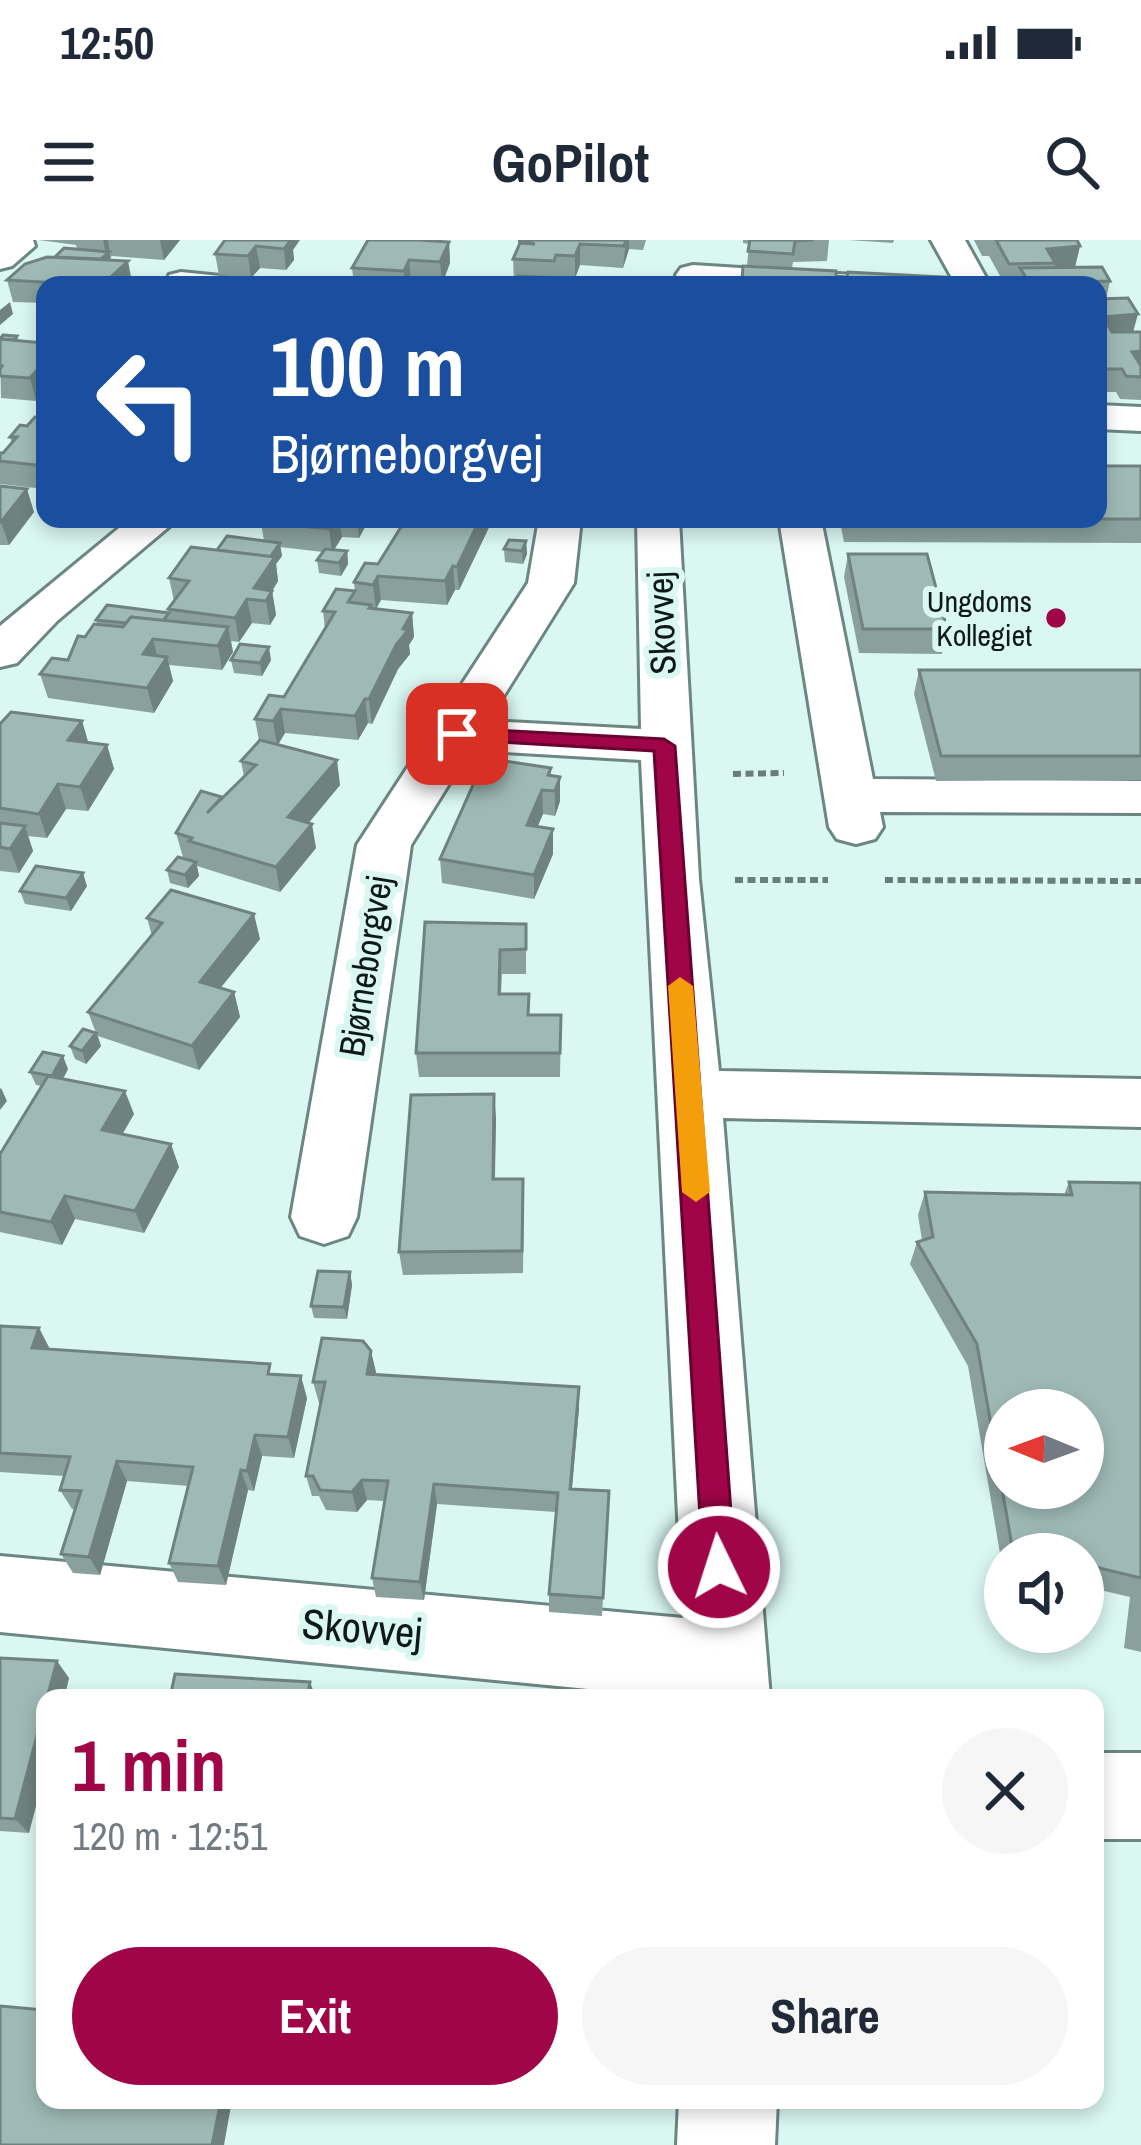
<!DOCTYPE html>
<html lang="en">
<head>
<meta charset="utf-8">
<style>
	body { margin:0; font-family:"Archivo Narrow",sans-serif; background:#f6f6f7; color:#1f2937; height:100vh; display:flex; flex-direction:column; font-size:45px; white-space:nowrap }
	* { box-sizing:border-box; margin:0 }
	p { font-size:39px; color:#747a83 }
	.icon { flex:none; width:66px; height:66px; fill:none; stroke:currentColor; stroke-width:2; stroke-linecap:round; stroke-linejoin:round }
	.map { position:relative; flex:1; overflow:hidden }
	.sheet { position:absolute; left:36px; top:1449px; width:1068px; height:420px; display:flex; flex-direction:column; background:#fff; border-radius:24px; box-shadow:0 6px 18px #0003 }
	.sheet>* { flex:none }
	.hud { position:absolute; left:36px; top:36px; width:1071px; height:252px; border-radius:24px; box-shadow:0 6px 18px #0003; background:#1a4fa0; color:#fff; overflow:hidden }
	.needle { width:78px; rotate:271deg }
	.tools { position:absolute; left:984px; top:1149px; display:grid; gap:24px }
	.tools a { display:grid; place-items:center; width:120px; height:120px; border-radius:50%; background:#fff; box-shadow:0 6px 18px #0003; font-size:60px }
	.pin { position:absolute; display:grid; place-items:center; width:102px; height:102px; color:#fff; margin:-51px; border-radius:24px; box-shadow:0 6px 18px #0006 }
	.me { position:absolute; width:132px; margin:-66px; rotate:356deg; stroke-linejoin:round; filter:drop-shadow(0 0 9px #0008) }
	.turn { display:flex; align-items:center; gap:42px; height:252px; padding:0 36px; font-size:54px }
	.turn .icon { width:156px; height:156px; stroke-width:2.5 }
	.turn b { display:block; font-size:84px; line-height:102px }
	.round { display:grid; place-items:center; flex:none; width:126px; height:126px; border-radius:63px; background:#f6f6f7 }
	.headline { display:flex; align-items:center; justify-content:space-between; height:204px; padding:0 36px }
	h1 { font-size:72px; font-weight:700; line-height:90px; color:#a00548 }
	.cta { display:flex; gap:24px; margin-top:auto; padding:24px 36px }
	.cta a { flex:1; height:138px; border-radius:72px; background:#a00548; color:#fff; font-size:48px; font-weight:700; line-height:138px; text-align:center }
	.cta a+a { background:#f6f6f7; color:#1f2937 }
	.status { display:flex; justify-content:space-between; align-items:center; height:84px; padding:0 60px; background:#fff; direction:ltr }
	.status svg { height:33px; fill:currentColor }
	header { display:flex; justify-content:space-between; align-items:center; height:156px; padding:0 36px; background:#fff; font-size:54px; font-weight:700 }
	.map>svg:first-child { display:block }
	.lines { fill:none; stroke-linecap:round; stroke-linejoin:round }
	.minor-casing { stroke:#6c8682; stroke-width:6 }
	.path { stroke:#6a7d7a; stroke-width:6; stroke-dasharray:8 4.5; stroke-linecap:butt }
	.minor { fill:#fff; fill-rule:evenodd }
	.wall { fill:#89a09d }
	.shaded-wall { fill:#6f827f }
	.building { fill:#9fbab6; stroke:#6f827f; stroke-width:3; fill-rule:evenodd }
	.route { fill:#a00548; stroke:#68032f; stroke-width:3 }
	.slow { fill:#f59e0b }
	.poi-dot { fill:#a00548; stroke:#daf7f2; stroke-width:4.5 }
	.labels { text-anchor:middle; dominant-baseline:central; stroke-width:12; stroke-linejoin:round; paint-order:stroke }
	.far-poi-label { font-size:30px; fill:#0f1918; stroke:#daf7f2; text-anchor:end }
	.street-label { font-size:36px; fill:#0f1918; stroke:#daf7f2 }
	.near-street-label { font-size:42px; fill:#0f1918; stroke:#daf7f2 }
</style>
</head>
<body>
<div class="status"><b>12:50</b><svg viewBox="0 0 49 12"><path d="M0 12V9h3v3zM5 12V6h3v6zM10 12V3h3v9zM15 12V0h3v12zM26 1h20v11H26zM47 4h2v5h-2z"/></svg></div>
<header><svg class="icon" aria-label="menu" viewBox="0 0 24 24"><path d="M4 6h16M4 12h16M4 18h16"/></svg>GoPilot<svg class="icon" aria-label="search" viewBox="0 0 24 24"><circle cx="10" cy="10" r="6"/><path d="M15 15l6 6"/></svg></header>
<div class="map">
<svg width="1141" height="1905" viewBox="0 0 1141 1905">
	<rect width="100%" height="100%" fill="#daf7f2"/>
	<g class="lines">
		<g class="minor-casing">
			<g id="minor">
				<polygon points="0,0 33,0 35,6 12,26 0,29"/>
				<polygon points="931,0 965,0 990,45 956,45"/>
				<polygon points="693,25 854,35 866,38 871,45 681,42 676,35 681,28"/>
				<polygon points="181,32 240,38 245,45 166,45 169,35"/>
				<polygon points="1098,165 1141,167 1141,191 1098,189"/>
				<polygon points="130,279 178,279 57,381 17,423 0,427 0,386"/>
				<polygon points="539,279 581,279 574,343 488,481 641,489 637,279 679,279 699,639 719,831 1141,839 1141,887 723,878 770,1458 681,1458 0,1392 0,1316 683,1378 641,520 470,510 411,605 357,977 348,996 324,1004 300,996 291,977 357,605 528,343"/>
				<polygon points="779,279 821,279 873,539 1141,541 1141,573 880,572 883,587 875,599 856,604 837,599 829,587"/>
				<rect x="1095" y="1513" width="46" height="86"/>
				<polygon points="679,1860 777,1860 775,1905 677,1905"/>
			</g>
		</g>
		<g class="path">
			<polyline points="733,534 784,533"/>
			<polyline points="735,640 828,640"/>
			<polyline points="885,640 1141,641"/>
		</g>
		<use href="#minor" class="minor"/>
	</g>
	<g class="wall">
		<polygon points="39,0 180,0 164,20 112,16 110,18 132,42 131,43 148,45 45,45 45,63 13,62 7,40 55,17 77,9 76,5"/>
		<polygon points="225,0 293,10 294,20 286,30 260,28 251,38 219,35 215,14"/>
		<polygon points="368,0 426,0 449,2 450,23 442,45 337,45 354,43 352,28"/>
		<polygon points="518,0 646,0 643,10 629,9 623,28 580,25 575,38 557,37 514,40 513,19 518,8"/>
		<polygon points="743,0 829,0 827,21 793,22 792,28 836,36 961,45 741,45 743,26 747,26 749,4 743,3"/>
		<polygon points="849,0 894,0 893,3"/>
		<polygon points="974,0 1077,0 1080,6 1075,27 1110,41 1106,59 1133,92 1141,92 1141,160 1120,159 1116,152 1098,152 1098,45 1005,45 989,16 982,16"/>
		<polygon points="17,96 19,101 45,103 36,161 1,158 0,99"/>
		<polygon points="45,178 45,249 0,244 0,213 3,213 12,204 10,197"/>
		<polygon points="1141,226 1141,303 844,302 841,287 842,279 1098,279"/>
		<polygon points="0,246 34,272 9,305 0,305"/>
		<polygon points="263,279 369,279 359,298 342,297 334,310 347,311 348,324 341,336 319,333 317,320 323,312 280,307 282,316 276,324 278,341 272,351 276,375 270,385 252,383 239,402 231,401 233,412 222,430 169,425 173,441 154,473 48,458 40,434 68,420 97,384 96,380 169,373 171,381 168,369 174,361 169,338 217,310 264,301 261,282"/>
		<polygon points="406,279 493,279 459,350 455,350 447,365 381,360 376,368 412,373 414,397 409,405 410,414 398,429 372,484 368,483 358,500 285,493 278,505 340,545 308,583 316,608 280,652 197,626 199,636 188,648 170,643 167,630 194,621 183,617 176,593 222,559 244,537 241,521 259,501 255,479 284,457 325,389 323,371 355,351 356,363 354,342 378,324"/>
		<polygon points="526,301 527,314 523,324 505,322 504,309"/>
		<polygon points="848,314 947,389 942,414 859,413 844,337"/>
		<polygon points="231,420 271,420 262,436 234,433"/>
		<polygon points="919,430 1141,430 1141,540 936,541 914,454"/>
		<polygon points="82,481 88,502 107,505 114,529 88,571 66,569 47,598 28,596 33,611 19,633 0,631 0,484"/>
		<polygon points="551,528 551,536 560,561 555,576 543,574 537,586 553,614 534,659 442,643 440,619"/>
		<polygon points="87,646 71,671 25,664 20,651"/>
		<polygon points="147,678 260,699 220,748 234,752 240,777 199,830 98,796 101,806 86,824 75,819 70,806 96,793 88,772 152,696"/>
		<polygon points="425,682 526,684 526,734 502,734 501,754 530,775 561,775 560,837 419,837 416,813"/>
		<polygon points="68,829 63,839 134,874 122,894 179,927 144,993 75,979 62,1005 0,992 0,914 42,846 36,845 30,832"/>
		<polygon points="496,878 495,939 524,962 523,1033 403,1035 399,1012"/>
		<polygon points="1069,942 1141,943 1141,1412 1124,1408 1130,1357 1083,1346 1083,1314 1005,1314 1005,1326 1002,1325 968,1126 910,1024 917,1002 922,1000 918,975 925,952 1064,955"/>
		<polygon points="350,1032 352,1045 347,1079 314,1078 311,1066"/>
		<polygon points="0,1086 39,1088 50,1109 273,1135 307,1158 294,1218 262,1216 254,1251 248,1250 226,1345 178,1342 169,1323 189,1246 127,1241 100,1335 73,1333 61,1314 75,1270 72,1269 60,1250 64,1236 0,1232"/>
		<polygon points="371,1111 375,1134 579,1168 572,1249 609,1251 602,1376 549,1372 549,1354 556,1272 437,1264 424,1360 376,1357 372,1338 385,1261 367,1260 357,1272 326,1270 319,1256 312,1256 306,1236 320,1163 319,1163 313,1142"/>
		<polygon points="0,1418 69,1438 64,1458 45,1458 29,1593 0,1591"/>
	</g>
	<g class="shaded-wall">
		<polygon points="103,0 108,0 111,23 98,23 106,14"/>
		<polygon points="160,0 180,0 164,20"/>
		<polygon points="283,0 300,0 293,10 294,20 286,30"/>
		<polygon points="626,0 629,0 629,9 623,28"/>
		<polygon points="449,2 450,23 442,43 440,22"/>
		<polygon points="580,4 580,25 575,38 575,16"/>
		<polygon points="256,6 260,28 251,38 248,16"/>
		<polygon points="1080,6 1075,27 1054,29 1055,23 1047,9"/>
		<polygon points="409,20 411,41 409,45 405,45 404,31"/>
		<polygon points="128,21 132,42 130,45 102,45"/>
		<polygon points="10,62 13,74 0,85 0,70"/>
		<polygon points="1138,74 1132,96 1098,99 1103,77"/>
		<polygon points="1141,111 1141,133 1132,112"/>
		<polygon points="45,121 45,150 36,161 30,138"/>
		<polygon points="27,249 34,272 9,305 1,282"/>
		<polygon points="335,279 339,279 342,297 332,313 329,289"/>
		<polygon points="357,279 369,280 359,298"/>
		<polygon points="480,279 493,279 459,350 457,327"/>
		<polygon points="526,301 527,314 523,324 522,311"/>
		<polygon points="280,303 282,316 276,324 278,341 272,351 276,375 270,385 266,361 254,348 269,319"/>
		<polygon points="347,311 348,324 341,336 339,323"/>
		<polygon points="453,326 455,350 447,365 445,341"/>
		<polygon points="378,336 381,360 376,369 373,345"/>
		<polygon points="247,359 252,383 239,402 235,378"/>
		<polygon points="412,373 414,397 409,405 410,414 398,429 372,484 369,459"/>
		<polygon points="228,387 233,412 222,430 218,406"/>
		<polygon points="153,399 159,424 143,414"/>
		<polygon points="269,407 271,420 262,436 260,423"/>
		<polygon points="167,417 173,441 154,473 147,448"/>
		<polygon points="365,459 368,483 358,500 355,476"/>
		<polygon points="281,469 285,493 277,506 273,481"/>
		<polygon points="82,481 89,505 68,500"/>
		<polygon points="107,505 114,529 88,571 80,547"/>
		<polygon points="337,520 340,545 293,602 288,577"/>
		<polygon points="560,537 560,561 555,576 555,551"/>
		<polygon points="58,544 66,569 47,598 39,574"/>
		<polygon points="542,550 543,574 528,609 527,585"/>
		<polygon points="312,584 316,608 280,652 276,627"/>
		<polygon points="25,586 33,611 19,633 10,609"/>
		<polygon points="553,589 553,614 534,659 534,635"/>
		<polygon points="196,622 199,636 188,648 185,635"/>
		<polygon points="83,633 87,646 71,671 66,658"/>
		<polygon points="254,674 260,699 206,766 200,742"/>
		<polygon points="234,752 240,777 199,830 192,806"/>
		<polygon points="96,793 101,806 86,824 82,811"/>
		<polygon points="63,816 68,829 57,849 52,836"/>
		<polygon points="1,848 7,861 0,870 0,849"/>
		<polygon points="125,851 134,874 111,914 102,890"/>
		<polygon points="494,854 496,878 494,962 493,939"/>
		<polygon points="171,904 179,927 144,993 135,971"/>
		<polygon points="65,956 75,979 62,1005 51,982"/>
		<polygon points="350,1032 352,1045 347,1079 344,1067"/>
		<polygon points="39,1088 50,1110 32,1108"/>
		<polygon points="371,1111 376,1132 372,1155 367,1134"/>
		<polygon points="301,1136 307,1158 294,1218 288,1197"/>
		<polygon points="579,1147 579,1168 570,1269 570,1249"/>
		<polygon points="255,1195 262,1216 254,1251 247,1231"/>
		<polygon points="117,1221 127,1241 100,1335 89,1317"/>
		<polygon points="241,1230 248,1250 226,1345 218,1326"/>
		<polygon points="362,1240 367,1260 357,1272 352,1252"/>
		<polygon points="434,1244 437,1264 424,1360 420,1342"/>
		<polygon points="57,1421 69,1438 64,1458 47,1458"/>
		<polygon points="310,1442 316,1458 307,1458"/>
		<polygon points="45,1465 45,1532 29,1593 15,1579"/>
		<polygon points="221,1860 232,1860 224,1905 212,1905"/>
	</g>
	<g class="building">
		<polygon points="225,0 291,0 284,9 256,6 248,16 215,14"/>
		<polygon points="368,0 419,0 449,2 440,22 409,20 404,31 352,28"/>
		<polygon points="518,0 626,0 624,6 580,4 575,16 556,15 554,21 513,19 520,3 535,4"/>
		<polygon points="750,0 814,0 795,1 793,14 748,11"/>
		<polygon points="996,0 1077,0 1080,6 1047,9 1055,23 1009,24"/>
		<polygon points="64,8 109,12 101,19 55,17"/>
		<polygon points="47,17 128,21 102,45 73,45 75,44 7,40 25,24"/>
		<polygon points="743,26 836,31 836,36 847,37 848,32 960,38 961,45 852,45 742,39"/>
		<polygon points="1102,27 1110,41 1082,42 1078,45 1031,45 1020,28"/>
		<polygon points="518,36 576,39 575,45 514,45"/>
		<polygon points="205,39 267,45 170,45 174,41 201,44"/>
		<polygon points="408,41 441,42 440,45 406,45"/>
		<polygon points="115,42 148,45 112,45"/>
		<polygon points="338,43 381,45 337,45"/>
		<polygon points="1128,58 1138,74 1103,77 1112,92 1141,92 1141,111 1132,112 1141,126 1141,137 1126,136 1122,129 1098,129 1098,59"/>
		<polygon points="3,95 17,96 14,100 0,99"/>
		<polygon points="0,99 45,103 45,121 30,138 0,136 0,129 2,126 0,126"/>
		<polygon points="35,177 45,178 45,226 0,221 0,213 3,213 17,197 10,197 20,185 27,186"/>
		<rect x="1098" y="226" width="43" height="53"/>
		<polygon points="0,246 27,249 1,282 0,282"/>
		<polygon points="263,279 335,279 329,289 261,282"/>
		<polygon points="406,279 480,279 457,327 453,326 445,341 378,336 373,345 354,342 365,323 378,324"/>
		<polygon points="227,296 280,303 270,317 217,310"/>
		<polygon points="509,300 526,301 522,311 504,309"/>
		<polygon points="191,307 275,317 254,348 272,351 266,361 247,359 235,378 168,369 189,341 169,338"/>
		<polygon points="325,309 347,311 339,323 317,320"/>
		<polygon points="848,314 927,314 947,389 863,389"/>
		<polygon points="336,349 355,351 348,362 371,365 369,368 412,373 403,389 408,390 396,405 369,459 365,459 355,476 281,469 273,481 255,479 269,455 284,457 335,372 323,371"/>
		<polygon points="107,365 169,373 163,381 131,377 126,383 96,380"/>
		<polygon points="131,377 228,387 218,406 153,399 143,414 167,417 147,448 40,434 52,418 68,420 78,396 85,397 94,384 123,387"/>
		<polygon points="240,404 269,407 260,423 231,420"/>
		<polygon points="919,430 1141,430 1141,516 941,516"/>
		<polygon points="11,472 82,481 68,500 107,505 80,547 58,544 39,574 0,568 0,484"/>
		<polygon points="260,500 337,520 288,577 312,584 276,627 189,601 192,598 176,593 201,551 222,557 207,573 256,525 241,521"/>
		<polygon points="485,518 551,528 548,535 560,537 555,551 542,550 527,585 553,589 534,635 440,619"/>
		<polygon points="0,583 25,586 10,609 0,607"/>
		<polygon points="178,617 196,622 185,635 167,630"/>
		<polygon points="36,626 83,633 66,658 20,651"/>
		<polygon points="171,650 254,674 200,742 234,752 192,806 88,772 162,683 147,678"/>
		<polygon points="425,682 526,684 526,709 500,710 499,754 529,754 528,775 561,775 560,813 416,813"/>
		<polygon points="83,789 96,793 82,811 70,806"/>
		<polygon points="43,812 63,816 52,836 30,832"/>
		<polygon points="48,836 125,851 102,890 171,904 135,971 65,956 51,982 0,972 0,914"/>
		<polygon points="494,854 493,939 523,939 522,1011 399,1012 411,855"/>
		<path d="M 1069,942 L 1141,943 L 1141,1338 L 1083,1324 L 1083,1314 L 1043,1314 L 1012,1306 L 977,1104 L 917,1002 L 933,997 L 925,952 L 1072,955 ZM 1005,1170 L 1083,1170 L 1083,1248 L 1005,1248 Z"/>
		<polygon points="318,1031 350,1032 344,1067 311,1066"/>
		<polygon points="0,1086 39,1088 32,1108 270,1124 268,1134 301,1136 288,1197 255,1195 247,1231 241,1230 218,1326 169,1323 193,1227 117,1221 89,1317 61,1314 81,1251 60,1250 70,1217 0,1213"/>
		<polygon points="322,1098 363,1101 371,1111 367,1134 579,1147 570,1249 609,1251 603,1358 549,1354 558,1253 434,1244 420,1342 372,1338 388,1241 362,1240 352,1252 320,1250 313,1236 306,1236 325,1142 313,1142"/>
		<polygon points="0,1418 57,1421 47,1458 45,1458 45,1465 15,1579 0,1578"/>
		<polygon points="175,1434 310,1442 307,1458 170,1458"/>
		<polygon points="429,1453 485,1458 428,1458"/>
		<polygon points="0,1766 45,1770 45,1860 221,1860 212,1905 0,1905"/>
	</g>
	<polygon class="route" points="457,488 664,499 675,506 735,1327 731,1338 719,1342 708,1338 703,1327 654,511 449,499 446,494"/>
	<polygon class="slow" points="680,737 693,746 710,952 696,962 682,952 668,746"/>
	<circle class="poi-dot" cx="1056" cy="378" r="12"/>
	<g class="labels">
		<g class="far-poi-label">
			<text x="1032" y="361">Ungdoms<tspan x="1032" dy="34">Kollegiet</tspan></text>
		</g>
		<g class="street-label">
			<text transform="translate(661 383) rotate(-92)">Skovvej</text>
			<text transform="translate(365 726) rotate(-81)">Bjørneborgvej</text>
		</g>
		<g class="near-street-label">
			<text transform="translate(362 1388) rotate(5)">Skovvej</text>
		</g>
	</g>
</svg>
<div class="tools">
<a><svg class="needle" viewBox="-14 -14 28 28"><path d="M0-13l5 13h-10z" fill="#e53935"/><path d="M0 13l5-13h-10z" fill="#747a83"/></svg></a>
<a><svg class="icon" aria-label="sound" viewBox="0 0 24 24"><path d="M4 9h4l5-4v14l-5-4H4zM17 9q2 3 0 6"/></svg></a>
</div>
<div class="pin" style="left:457px;top:494px;background:#d93025"><svg class="icon" aria-label="arrive" viewBox="0 0 24 24"><path d="M6 21V4h12l-3 4 3 4H6"/></svg></div>
<svg class="me" style="left:719px;top:1327px" viewBox="-20 -20 40 40"><circle r="17" fill="#a00548" stroke="#fff" stroke-width="3"/><path d="M0-11L8 9 0 5-8 9z" fill="#fff"/></svg>
<div class="hud">
<div class="turn"><svg class="icon" aria-label="left" viewBox="0 0 24 24"><path d="M17 20v-9H6M10 6l-5 5 5 5"/></svg><div><b>100 m</b>Bjørneborgvej</div></div>
</div>
<section class="sheet">
<div class="headline"><div><h1>1 min</h1><p>120 m · 12:51</p></div><a class="round"><svg class="icon" aria-label="close" viewBox="0 0 24 24"><path d="M6 6l12 12M18 6L6 18"/></svg></a></div>
<div class="cta"><a>Exit</a><a>Share</a></div>
</section>
</div>
</body>
</html>
